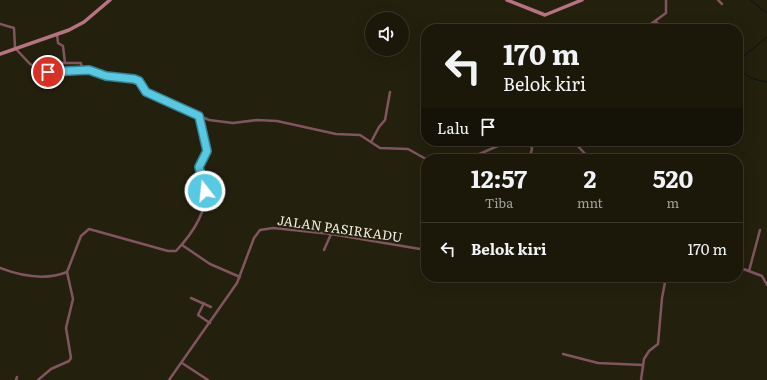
<!DOCTYPE html>
<html lang="id">
<head>
<meta charset="utf-8">
<style>
	body { margin:0; font-family:Literata,serif; background:#242113; color:#f1f3f6; height:100vh; display:flex; flex-direction:column; font-size:15px; white-space:nowrap }
	* { box-sizing:border-box; margin:0 }
	p { font-size:13px; color:#a0a09c }
	.icon { flex:none; width:22px; height:22px; fill:none; stroke:currentColor; stroke-width:2; stroke-linecap:round; stroke-linejoin:round }
	.map { position:relative; flex:1; overflow:hidden }
	.drawer { position:absolute; left:421px; top:154px; width:322px; height:128px; display:flex; flex-direction:column; background:#1b180a; border-radius:16px; box-shadow:0 4px 16px #0002,0 0 0 1px #39372b }
	.drawer>* { flex:none }
	.banner { position:absolute; left:421px; top:24px; width:322px; height:122px; border-radius:16px; box-shadow:0 4px 16px #0002,0 0 0 1px #39372b; background:#1b180a; color:#f1f3f6; overflow:hidden }
	.buttons { position:absolute; left:365px; top:12px; display:grid; gap:8px }
	.buttons a { display:grid; place-items:center; width:44px; height:44px; border-radius:50%; background:#1b180a; box-shadow:0 4px 16px #0002,0 0 0 1px #39372b; font-size:20px }
	.pin { position:absolute; display:grid; place-items:center; width:34px; height:34px; color:#fff; margin:-17px; border:2px solid #fff; border-radius:50%; box-shadow:0 1px 4px #0007 }
	.me { position:absolute; width:44px; margin:-22px; rotate:344deg; stroke-linejoin:round; filter:drop-shadow(0 0 3px #0008) }
	.turn { display:flex; align-items:center; gap:14px; height:84px; padding:0 16px; font-size:18px }
	.turn .icon { width:52px; height:52px; stroke-width:2.5 }
	.turn b { display:block; font-size:28px; line-height:34px }
	.then { display:flex; align-items:center; height:38px; padding:0 16px; background:#0003; gap:8px; font-size:15px }
	.eta { display:flex; justify-content:space-evenly; align-items:center; height:68px; text-align:center }
	.eta b { font-size:24px; font-weight:700; line-height:28px }
	ul { padding:0; list-style:none }
	li { display:flex; align-items:center; gap:12px; height:52px; padding:0 16px; border-top:1px solid #39372b }
	li div { flex:1 }
	li b { display:block; font-size:15px }
	li em { font-style:normal }
	.map>svg:first-child { display:block }
	.lines { fill:none; stroke-linecap:round; stroke-linejoin:round }
	.stream { stroke:#06141c; stroke-width:1 }
	.street { stroke:#80555f; stroke-width:2.5 }
	.secondary { stroke:#b77382; stroke-width:3.5 }
	.route-casing { stroke:#398394; stroke-width:10 }
	.route { stroke:#58c9e3; stroke-width:7 }
	.labels { text-anchor:middle; dominant-baseline:central; stroke-width:4; stroke-linejoin:round; paint-order:stroke }
	.street-label { font-size:13px; fill:#efede1; stroke:#24200e }
</style>
</head>
<body>
<div class="map">
<svg width="767" height="380" viewBox="0 0 767 380">
	<rect width="100%" height="100%" fill="#24200e"/>
	<g class="lines">
		<g class="stream">
			<polyline points="750,0 767,13"/>
			<path d="M 767,37 L 744,56 L 740,65 C 743,78 756,80 767,82"/>
		</g>
		<g class="street">
			<polyline points="718,0 722,4"/>
			<polyline points="656,22 663,29"/>
			<polyline points="0,24 14,28 15,48 30,64 41,70 89,70 106,76 129,78 139,81 146,92 209,120 233,123 257,120 277,121 336,134 360,135 380,148 408,149 426,159"/>
			<polyline points="644,29 666,13 666,0"/>
			<polyline points="57,34 58,43 63,46 65,63"/>
			<polyline points="57,63 81,63 82,68"/>
			<polyline points="573,141 590,159"/>
			<polyline points="371,142 379,127 385,120 390,92"/>
			<polyline points="468,159 509,141"/>
			<polyline points="529,159 532,149 530,141"/>
			<polyline points="182,245 210,264 240,277"/>
			<polyline points="324,250 331,234"/>
			<polyline points="738,267 762,276 767,285"/>
			<path d="M 0,268 C 21,276 45,281 67,272 L 81,236 L 89,229 L 168,251 L 176,251 C 193,233 209,210 205,185 C 204,179 199,173 199,167 L 207,151 L 199,116"/>
			<polyline points="749,271 760,230"/>
			<polyline points="191,298 211,307"/>
			<polyline points="204,303 198,315 210,323"/>
			<polyline points="563,354 598,363 643,365"/>
			<polyline points="182,363 208,380"/>
			<polyline points="16,380 17,377"/>
			<polyline points="38,380 51,369 69,361 71,358 66,328 73,299 67,272"/>
			<polyline points="169,380 237,283 254,238 260,230 273,228 331,234 426,250"/>
			<polyline points="641,380 644,359 649,351 658,344 662,298 666,277"/>
		</g>
		<g class="secondary">
			<polyline points="507,0 545,15 582,0"/>
			<polyline points="0,54 69,30 84,22 110,0"/>
		</g>
	</g>
	<g class="lines">
		<g class="route-casing">
			<polyline id="route" points="48,72 89,70 106,76 134,79 139,81 146,92 199,116 207,151 199,167 205,191"/>
		</g>
		<use href="#route" class="route"/>
	</g>
	<g class="labels">
		<g class="street-label">
			<text transform="translate(340 228) rotate(8)">JALAN PASIRKADU</text>
		</g>
	</g>
</svg>
<div class="buttons">
<a><svg class="icon" aria-label="sound" viewBox="0 0 24 24"><path d="M4 9h4l5-4v14l-5-4H4zM17 9q2 3 0 6"/></svg></a>
</div>
<div class="pin" style="left:48px;top:72px;background:#d93025"><svg class="icon" aria-label="arrive" viewBox="0 0 24 24"><path d="M6 21V4h12l-3 4 3 4H6"/></svg></div>
<svg class="me" style="left:205px;top:191px" viewBox="-20 -20 40 40"><circle r="17" fill="#58c9e3" stroke="#fff" stroke-width="3"/><path d="M0-11L8 9 0 5-8 9z" fill="#fff"/></svg>
<div class="banner">
<div class="turn"><svg class="icon" aria-label="left" viewBox="0 0 24 24"><path d="M17 20v-9H6M10 6l-5 5 5 5"/></svg><div><b>170 m</b>Belok kiri</div></div>
<div class="then">Lalu<svg class="icon" aria-label="arrive" viewBox="0 0 24 24"><path d="M6 21V4h12l-3 4 3 4H6"/></svg></div>
</div>
<section class="drawer">
<div class="eta">
<div><b>12:57</b><p>Tiba</p></div>
<div><b>2</b><p>mnt</p></div>
<div><b>520</b><p>m</p></div>
</div>
<ul>
<li><svg class="icon" aria-label="left" viewBox="0 0 24 24"><path d="M17 20v-9H6M10 6l-5 5 5 5"/></svg><div><b>Belok kiri</b></div><em>170 m</em></li>
</ul>
</section>
</div>
</body>
</html>
